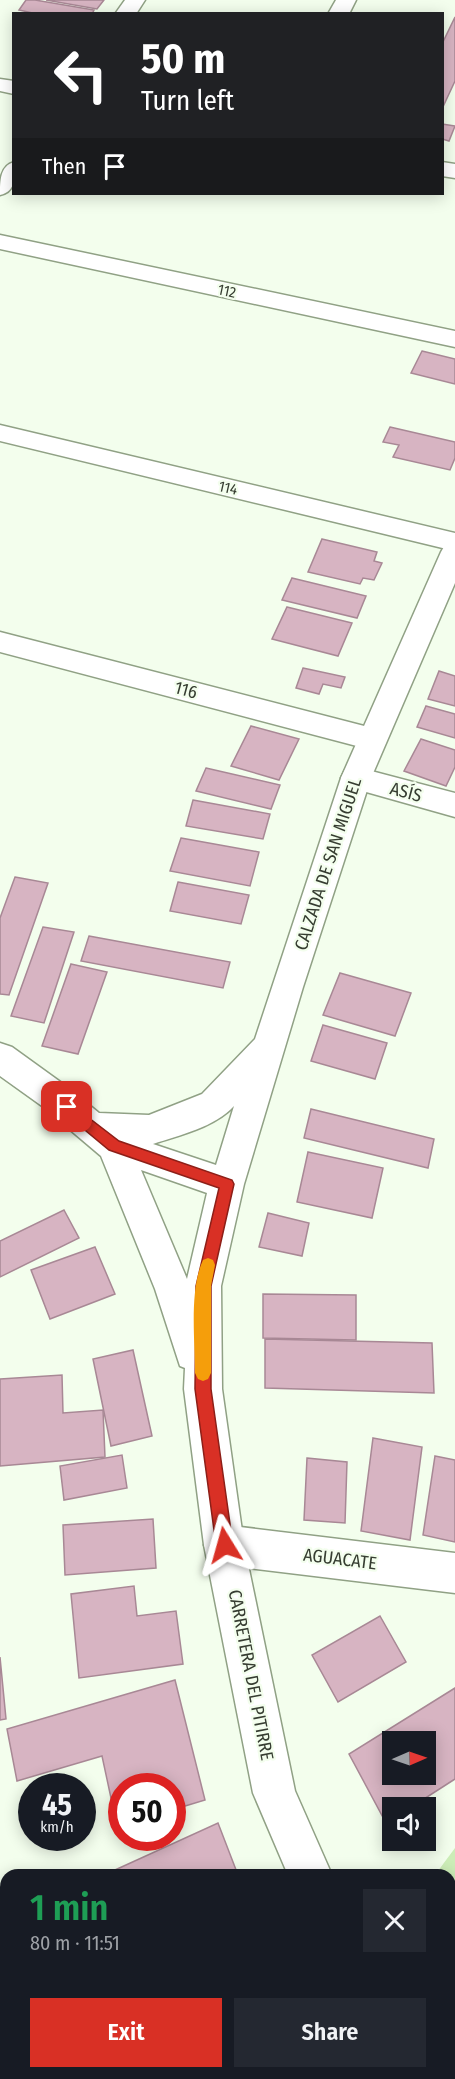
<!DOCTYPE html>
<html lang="en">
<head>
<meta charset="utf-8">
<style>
	body { margin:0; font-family:"Fira Sans Condensed",sans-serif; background:#242831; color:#f1f3f6; height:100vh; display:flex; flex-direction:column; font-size:22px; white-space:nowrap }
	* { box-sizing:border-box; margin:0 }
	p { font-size:20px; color:#9ea1a6 }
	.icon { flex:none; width:33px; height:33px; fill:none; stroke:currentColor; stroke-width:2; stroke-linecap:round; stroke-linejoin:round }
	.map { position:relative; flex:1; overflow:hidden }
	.sheet { position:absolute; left:0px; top:1869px; width:456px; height:210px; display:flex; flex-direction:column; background:#171b24; border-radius:18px 18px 0 0; box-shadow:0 3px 15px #0003 }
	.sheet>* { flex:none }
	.hud { position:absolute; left:12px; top:12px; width:432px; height:183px; border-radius:0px; box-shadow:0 3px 15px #0003; background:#202124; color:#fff; overflow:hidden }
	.needle { width:39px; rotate:88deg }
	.buttons { position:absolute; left:382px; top:1731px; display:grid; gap:12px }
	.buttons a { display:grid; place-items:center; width:54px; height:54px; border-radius:0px; background:#171b24; box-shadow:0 3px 15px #0003; font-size:30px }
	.speed { position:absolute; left:18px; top:1773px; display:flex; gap:12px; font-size:30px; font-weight:700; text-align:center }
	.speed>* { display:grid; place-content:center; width:78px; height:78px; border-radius:50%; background:#171b24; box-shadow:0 3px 15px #0003; line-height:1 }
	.speed small { font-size:15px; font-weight:400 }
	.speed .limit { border:9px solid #d22; background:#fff; color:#111 }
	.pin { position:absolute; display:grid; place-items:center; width:51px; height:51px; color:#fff; margin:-26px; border-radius:12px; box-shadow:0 3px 9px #0006 }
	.me { position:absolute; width:66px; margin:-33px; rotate:352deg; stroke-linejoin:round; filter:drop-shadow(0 0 4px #0008) }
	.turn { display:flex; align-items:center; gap:21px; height:126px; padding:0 30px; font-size:27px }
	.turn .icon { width:78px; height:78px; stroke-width:2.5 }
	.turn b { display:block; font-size:42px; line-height:51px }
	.then { display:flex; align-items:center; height:57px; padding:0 30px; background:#0003; gap:12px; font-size:22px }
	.round { display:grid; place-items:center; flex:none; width:63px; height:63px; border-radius:0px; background:#242831 }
	.head { display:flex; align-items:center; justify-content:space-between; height:102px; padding:0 30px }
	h1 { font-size:36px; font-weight:600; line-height:45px; color:#1e9e55 }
	.cta { display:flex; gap:12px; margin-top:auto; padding:12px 30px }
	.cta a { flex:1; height:69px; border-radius:0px; background:#d93025; color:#fff; font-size:24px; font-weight:600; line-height:69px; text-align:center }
	.cta a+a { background:#242831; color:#f1f3f6 }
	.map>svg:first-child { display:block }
	.green { fill:#ccedb7 }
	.building { fill:#d7b4c2; stroke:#a88895; stroke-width:1.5; fill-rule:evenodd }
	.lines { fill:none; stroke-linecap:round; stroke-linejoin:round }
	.minor-casing { stroke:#90a185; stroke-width:3 }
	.secondary-casing { stroke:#90a185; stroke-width:3 }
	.minor { fill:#fff; fill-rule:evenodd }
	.secondary { fill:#fff; fill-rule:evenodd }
	.route { fill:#d93025; stroke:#8d1f18; stroke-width:1.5 }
	.slow { fill:#f59e0b }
	.labels { text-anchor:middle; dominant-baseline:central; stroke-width:4.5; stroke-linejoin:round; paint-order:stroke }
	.far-street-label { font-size:15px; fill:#363d31; stroke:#f3feed }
	.street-label { font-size:18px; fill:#363d31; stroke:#f3feed }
</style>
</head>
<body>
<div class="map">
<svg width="455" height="2079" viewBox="0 0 455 2079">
	<rect width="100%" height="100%" fill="#f3feed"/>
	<polygon class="green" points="455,1848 455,2043 450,2040 450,1875 435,1875"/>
	<g class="building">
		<polygon points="26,0 35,0 94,10 92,14 37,14 19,10"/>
		<polygon points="46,0 104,0 97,9"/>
		<polygon points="455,17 455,81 442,109 442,44"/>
		<polygon points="442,124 455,126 449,141 442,139"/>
		<polygon points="422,351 455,359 455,384 411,373"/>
		<polygon points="390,427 455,442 455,458 450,470 393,457 399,445 383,442"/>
		<polygon points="322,539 377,552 374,561 382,563 374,580 363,578 360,584 308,572"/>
		<polygon points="292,578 366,596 357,618 282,600"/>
		<polygon points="287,607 352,623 338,656 272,639"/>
		<polygon points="303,668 345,677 341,688 323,684 319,694 296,688"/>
		<polygon points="439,671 455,676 455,706 428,699"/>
		<polygon points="426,706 455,714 455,738 417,727"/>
		<polygon points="251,726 299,739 279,780 231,766"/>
		<polygon points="421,739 455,750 455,767 446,786 404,771"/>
		<polygon points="206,768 280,785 271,809 196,791"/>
		<polygon points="193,800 270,814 263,839 186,826"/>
		<polygon points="181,838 259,852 250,886 170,871"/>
		<polygon points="15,877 48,883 9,995 0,994 0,918"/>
		<polygon points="178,882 249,895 241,924 170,911"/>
		<polygon points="43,927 74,932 44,1023 11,1016"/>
		<polygon points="89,936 230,962 223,988 81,961"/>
		<polygon points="71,964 107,972 78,1054 42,1046"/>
		<polygon points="340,973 411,993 395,1036 323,1015"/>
		<polygon points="323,1025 387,1043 375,1079 311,1061"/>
		<polygon points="311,1109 434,1139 428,1168 304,1138"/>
		<polygon points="308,1152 383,1168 372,1218 297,1202"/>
		<polygon points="64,1210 79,1238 0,1277 0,1241"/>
		<polygon points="268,1213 309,1223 302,1256 259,1247"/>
		<polygon points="95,1247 115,1294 50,1319 31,1270"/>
		<polygon points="263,1294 356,1295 356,1340 263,1338"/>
		<polygon points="265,1339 432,1343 434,1393 265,1388"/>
		<polygon points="133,1350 152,1436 111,1446 93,1359"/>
		<polygon points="62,1375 63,1413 103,1410 105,1457 0,1466 0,1379"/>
		<polygon points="373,1438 422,1447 410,1540 361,1531"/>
		<polygon points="122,1455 127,1488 64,1500 60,1466"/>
		<polygon points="435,1456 455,1460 455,1542 423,1535"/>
		<polygon points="307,1458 347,1462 345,1523 304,1520"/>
		<polygon points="153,1519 156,1568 65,1575 63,1525"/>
		<polygon points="134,1586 137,1616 176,1611 183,1664 79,1678 71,1594"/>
		<polygon points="380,1616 406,1662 338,1702 312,1655"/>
		<polygon points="0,1657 6,1719 0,1720"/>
		<polygon points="175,1680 205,1800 172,1810 172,1786 122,1786 122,1825 117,1826 102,1756 17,1781 7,1729"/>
		<path d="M 455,1688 L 455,1779 L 410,1808 L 393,1808 L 393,1819 L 386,1823 L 349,1754 ZM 393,1742 L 426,1742 L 426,1774 L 393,1774 Z"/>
		<polygon points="218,1823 238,1875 104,1875"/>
		<polygon points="0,1954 6,1976 6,2042 0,2044"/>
	</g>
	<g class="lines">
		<g class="minor-casing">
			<g id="minor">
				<polygon points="125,0 145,0 136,14 115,14"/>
				<polygon points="336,0 356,0 349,14 328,14"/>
				<polygon points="0,79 14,81 14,94 0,91"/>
				<path d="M 14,162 C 14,177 17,191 0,195 C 0,181 0,166 14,162 Z"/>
				<polygon points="442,162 455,164 455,178 442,176"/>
				<polygon points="0,235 455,331 455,347 0,249"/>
				<polygon points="0,425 455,533 455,551 0,441"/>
				<polygon points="0,632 372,728 382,731 387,739 382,747 372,750 0,652"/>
				<polygon points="356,767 455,793 455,817 345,786 341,778 345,770"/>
				<polygon points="224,1525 455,1553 455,1593 224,1565 210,1559 204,1545 210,1531"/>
			</g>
		</g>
		<g class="secondary-casing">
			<g id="secondary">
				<path d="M 455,543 L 455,583 L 371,778 L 303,987 L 244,1184 L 221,1286 L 222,1389 L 244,1545 L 295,1791 L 332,1875 L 288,1875 L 253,1793 L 204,1545 L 184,1389 L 185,1368 L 180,1366 L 155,1289 L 101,1156 L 42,1106 L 0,1076 L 0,1043 L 12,1047 L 66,1086 L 99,1113 L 149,1115 L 202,1094 L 255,1039 L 341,778 L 441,552 L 445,545 ZM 234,1106 L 216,1165 L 153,1144 C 180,1135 215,1127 234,1106 ZM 141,1170 L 207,1193 L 187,1279 Z"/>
				<polygon points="371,2073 417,2073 420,2079 374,2079"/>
			</g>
		</g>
		<use href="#minor" class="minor"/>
		<use href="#secondary" class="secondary"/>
	</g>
	<polygon class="route" points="67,1101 119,1141 232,1180 234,1184 211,1286 211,1389 233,1545 230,1551 225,1554 219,1551 216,1545 195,1389 196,1306 196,1286 219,1188 109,1150 62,1111 60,1107 62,1102"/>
	<path class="slow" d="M 208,1258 L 213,1260 L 215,1265 L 211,1286 L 211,1373 L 208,1379 L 203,1381 L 198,1379 L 195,1373 C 195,1340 189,1290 203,1260 Z"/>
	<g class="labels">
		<g class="far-street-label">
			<text transform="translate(227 291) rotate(12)">112</text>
			<text transform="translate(228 488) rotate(13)">114</text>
		</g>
		<g class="street-label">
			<text transform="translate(186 690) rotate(15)">116</text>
			<text transform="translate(406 792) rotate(15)">ASÍS</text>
			<text transform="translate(328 864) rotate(-72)">CALZADA DE SAN MIGUEL</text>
			<text transform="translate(340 1559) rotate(7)">AGUACATE</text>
			<text transform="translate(251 1675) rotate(79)">CARRETERA DEL PITIRRE</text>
		</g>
	</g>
</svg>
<div class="buttons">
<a><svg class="needle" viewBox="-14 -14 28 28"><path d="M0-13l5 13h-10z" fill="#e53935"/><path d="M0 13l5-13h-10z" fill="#9ea1a6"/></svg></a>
<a><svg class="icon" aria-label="sound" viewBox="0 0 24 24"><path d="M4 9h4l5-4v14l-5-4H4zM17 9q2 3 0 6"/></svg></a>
</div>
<div class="speed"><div>45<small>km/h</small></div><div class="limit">50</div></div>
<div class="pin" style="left:67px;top:1107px;background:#d93025"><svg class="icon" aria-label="arrive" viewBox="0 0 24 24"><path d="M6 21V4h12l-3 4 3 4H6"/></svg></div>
<svg class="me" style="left:225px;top:1545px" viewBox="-20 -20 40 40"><path d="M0-17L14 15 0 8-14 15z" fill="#d93025" stroke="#fff" stroke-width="4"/></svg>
<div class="hud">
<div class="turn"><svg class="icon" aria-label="left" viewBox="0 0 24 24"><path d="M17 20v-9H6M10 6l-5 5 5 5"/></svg><div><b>50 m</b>Turn left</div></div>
<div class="then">Then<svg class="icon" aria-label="arrive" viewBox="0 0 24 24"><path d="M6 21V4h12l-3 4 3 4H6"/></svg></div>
</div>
<section class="sheet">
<div class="head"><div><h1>1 min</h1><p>80 m · 11:51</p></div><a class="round"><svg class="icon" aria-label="close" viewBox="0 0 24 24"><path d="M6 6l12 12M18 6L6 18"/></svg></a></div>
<div class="cta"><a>Exit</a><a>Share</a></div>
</section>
</div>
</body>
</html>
